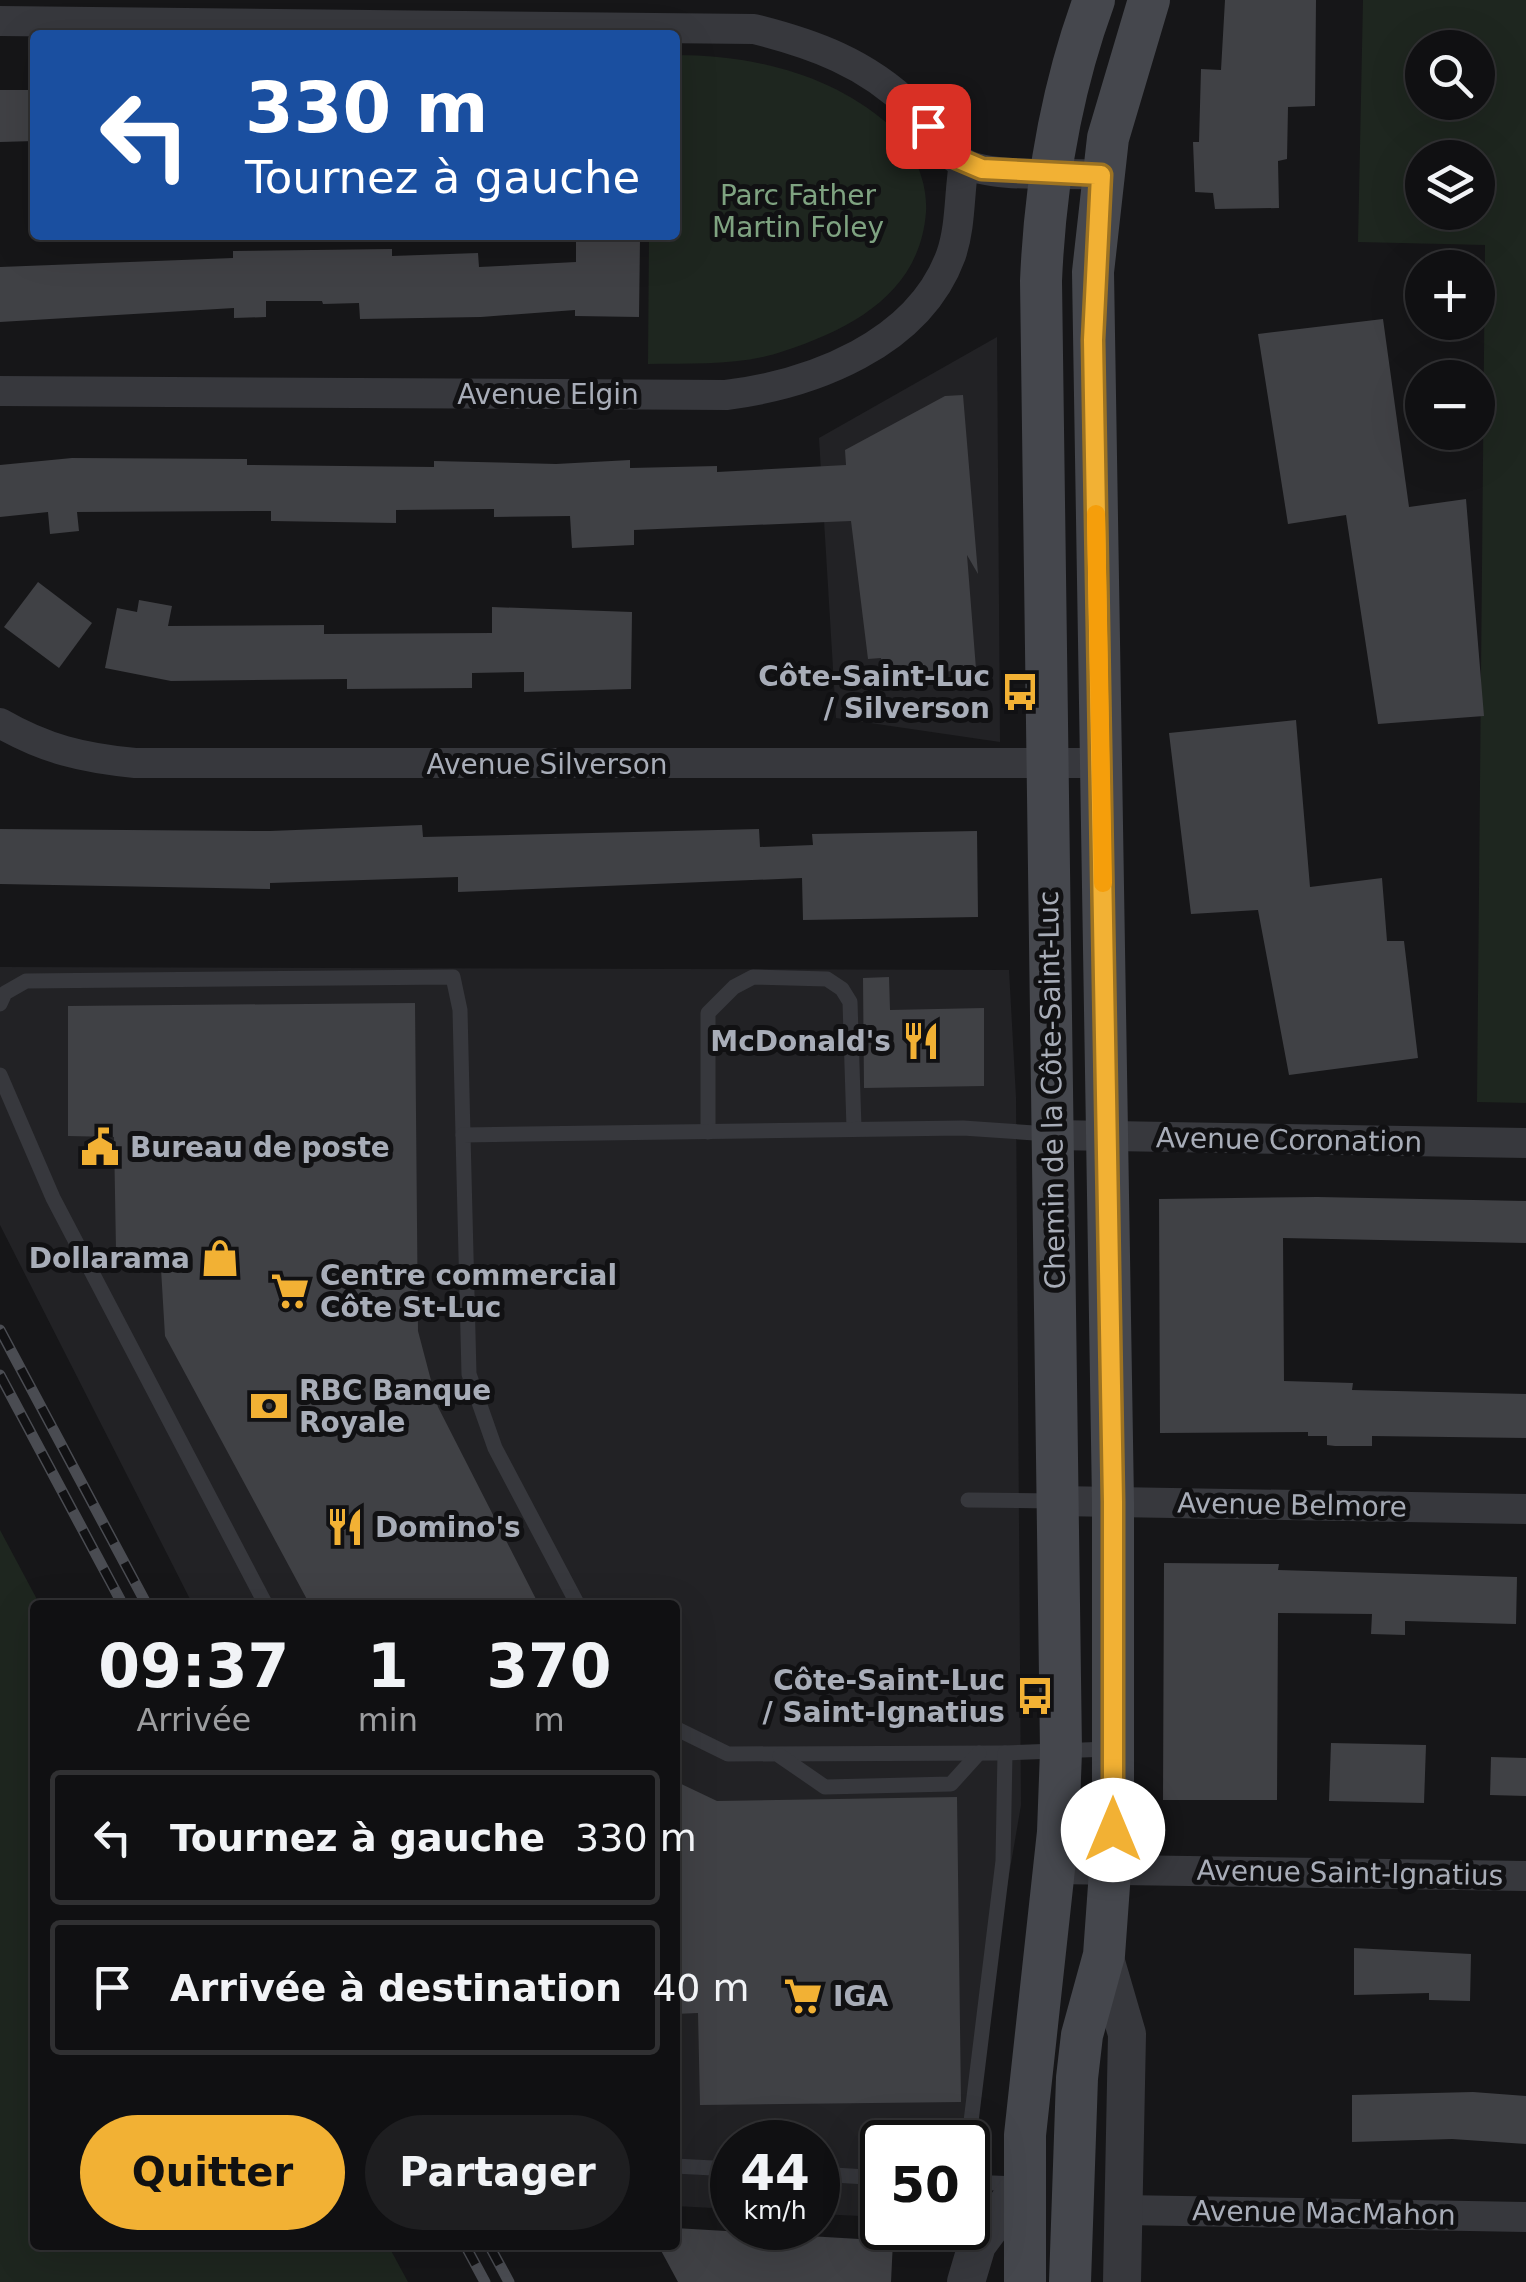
<!DOCTYPE html>
<html lang="fr">
<head>
<meta charset="utf-8">
<style>
	body { margin:0; font-family:"DejaVu Sans",sans-serif; background:#1e1e20; color:#f1f3f6; height:100vh; display:flex; flex-direction:column; font-size:38px; white-space:nowrap }
	* { box-sizing:border-box; margin:0 }
	p { font-size:32px; color:#9c9d9f }
	.icon { flex:none; width:55px; height:55px; fill:none; stroke:currentColor; stroke-width:2; stroke-linecap:round; stroke-linejoin:round }
	.map { position:relative; flex:1; overflow:hidden }
	.details { position:absolute; left:30px; top:1600px; width:650px; height:650px; display:flex; flex-direction:column; background:#101012; border-radius:10px; box-shadow:0 10px 40px #0002,0 0 0 2px #303032 }
	.details>* { flex:none }
	.hud { position:absolute; left:30px; top:30px; width:650px; height:210px; border-radius:10px; box-shadow:0 10px 40px #0002,0 0 0 2px #303032; background:#1a4fa0; color:#fff; overflow:hidden }
	.tools { position:absolute; left:1405px; top:30px; display:grid; gap:20px }
	.tools a { display:grid; place-items:center; width:90px; height:90px; border-radius:50%; background:#101012; box-shadow:0 10px 40px #0002,0 0 0 2px #303032; font-size:50px }
	.speed { position:absolute; left:710px; top:2120px; display:flex; gap:20px; font-size:50px; font-weight:700; text-align:center }
	.speed>* { display:grid; place-content:center; width:130px; height:130px; border-radius:50%; background:#101012; box-shadow:0 10px 40px #0002,0 0 0 2px #303032; line-height:1 }
	.speed small { font-size:25px; font-weight:400 }
	.speed .limit { border:5px solid #111; border-radius:15px; background:#fff; color:#111 }
	.pin { position:absolute; display:grid; place-items:center; width:85px; height:85px; color:#fff; margin:-42px; border-radius:20px; box-shadow:0 5px 15px #0006 }
	.me { position:absolute; width:110px; margin:-55px; rotate:0deg; stroke-linejoin:round; filter:drop-shadow(0 0 8px #0008) }
	.turn { display:flex; align-items:center; gap:35px; height:210px; padding:0 50px; font-size:45px }
	.turn .icon { width:130px; height:130px; stroke-width:2.5 }
	.turn b { display:block; font-size:70px; line-height:85px }
	.eta { display:flex; justify-content:space-evenly; align-items:center; height:170px; text-align:center }
	.eta b { font-size:60px; font-weight:800; line-height:70px }
	.primary-button { display:flex; gap:20px; margin-top:auto; padding:20px 50px }
	.primary-button a { flex:1; height:115px; border-radius:60px; background:#f2b134; color:#111; font-size:40px; font-weight:800; line-height:115px; text-align:center }
	.primary-button a+a { background:#1e1e20; color:#f1f3f6 }
	ul { padding:0; list-style:none }
	li { display:flex; align-items:center; gap:30px; height:135px; margin:0 20px 15px; padding:0 30px; border:5px solid #303032; border-radius:10px }
	li div { flex:1 }
	li b { display:block; font-size:38px }
	li em { font-style:normal }
	.map>svg:first-child { display:block }
	.built { fill:#222225 }
	.green { fill:#1e261f; fill-rule:evenodd }
	.building { fill:#404145 }
	.lines { fill:none; stroke-linecap:round; stroke-linejoin:round }
	.service { stroke:#37383d; stroke-width:15 }
	.minor { stroke:#37383d; stroke-width:30 }
	.tertiary { stroke:#37383d; stroke-width:38 }
	.secondary { stroke:#45474d; stroke-width:42 }
	.rail-casing { stroke:#4a4c52; stroke-width:11 }
	.rail { stroke:#111113; stroke-width:8; stroke-dasharray:22; stroke-linecap:butt }
	.route-casing { stroke:#9d7322; stroke-width:25 }
	.route { stroke:#f2b134; stroke-width:18 }
	.slow { stroke:#f59e0b; stroke-width:18 }
	.labels { text-anchor:middle; dominant-baseline:central; stroke-width:10; stroke-linejoin:round; paint-order:stroke }
	.park-label { font-size:28px; fill:#7fa381; stroke:#111113 }
	.street-label { font-size:28px; fill:#a8adb8; stroke:#111113 }
	.poi-label { font-size:28px; font-weight:bold; fill:#a8adb8; stroke:#111113; text-anchor:start }
</style>
</head>
<body>
<div class="map">
<svg width="1526" height="2282" viewBox="0 0 1526 2282">
	<rect width="100%" height="100%" fill="#161618"/>
	<g class="built">
		<polygon points="997,337 1000,742 836,718 819,438"/>
		<polygon points="0,967 1009,970 1016,1097 1021,1805 964,2139 882,2142 882,2217 818,2214 818,2142 732,2142 732,2209 675,2206 675,1605 193,1605 0,1225"/>
	</g>
	<g class="green">
		<path d="M 1363,0 L 1526,0 L 1526,1103 L 1477,1102 L 1485,245 L 1358,242 ZM 1422,48 L 1478,48 L 1478,102 L 1422,102 ZM 1422,158 L 1478,158 L 1478,212 L 1422,212 Z"/>
		<path d="M 675,55 C 751,55 829,73 888,124 C 912,146 928,180 926,212 C 920,292 854,328 784,351 C 741,366 693,363 648,364 L 649,235 L 675,235 Z"/>
		<polygon points="0,1530 40,1605 35,1605 35,2245 388,2245 408,2282 0,2282"/>
	</g>
	<g class="building">
		<polygon points="1225,0 1316,0 1315,106 1288,107 1287,159 1278,161 1279,208 1215,209 1213,193 1195,192 1193,142 1199,142 1201,69 1221,70"/>
		<polygon points="0,90 35,90 35,141 0,142"/>
		<polygon points="576,238 640,238 639,317 575,316 575,310 481,317 360,319 359,303 323,304 322,301 266,301 266,317 234,318 234,308 0,322 0,267 233,258 233,251 392,249 392,256 478,253 479,267 576,262"/>
		<polygon points="1383,319 1409,507 1466,499 1484,716 1378,724 1346,515 1288,524 1258,334"/>
		<polygon points="963,395 978,574 967,555 976,669 882,677 881,658 868,659 851,521 634,530 634,545 572,548 570,516 494,517 494,509 396,510 396,523 271,521 271,511 77,512 79,531 50,534 48,512 0,517 0,465 72,458 247,459 247,465 434,467 434,461 556,464 630,460 630,468 717,466 717,472 846,465 845,450 945,396"/>
		<polygon points="38,582 92,623 59,668 4,627"/>
		<polygon points="139,600 172,606 168,626 324,625 324,634 492,633 492,607 632,612 631,689 524,692 524,672 472,673 472,688 347,689 347,679 171,681 105,668 117,608 137,612"/>
		<polygon points="1296,720 1310,887 1382,878 1387,941 1404,941 1418,1058 1289,1075 1258,910 1191,914 1169,733"/>
		<polygon points="422,825 423,837 759,829 760,847 813,845 812,834 977,831 978,917 803,920 802,878 458,892 458,877 270,883 270,889 0,884 0,829 270,831"/>
		<polygon points="889,977 890,1010 984,1008 984,1086 864,1088 863,978"/>
		<polygon points="415,1003 418,1331 438,1407 539,1605 310,1605 165,1336 160,1252 116,1250 114,1137 68,1136 68,1006"/>
		<polygon points="1317,1197 1526,1201 1526,1243 1283,1238 1284,1381 1353,1383 1352,1390 1526,1394 1526,1438 1372,1436 1372,1446 1335,1446 1327,1445 1327,1436 1308,1436 1308,1432 1160,1433 1159,1199"/>
		<polygon points="1164,1563 1279,1564 1278,1570 1517,1577 1516,1624 1405,1621 1405,1635 1371,1634 1372,1614 1278,1613 1277,1800 1163,1800"/>
		<polygon points="1331,1743 1426,1745 1424,1803 1329,1801"/>
		<polygon points="1491,1757 1526,1758 1526,1796 1490,1795"/>
		<polygon points="675,1781 717,1801 957,1797 961,2102 700,2105 698,2013 675,2014"/>
		<polygon points="1354,1948 1471,1954 1470,2001 1429,2000 1429,1993 1354,1995"/>
		<polygon points="1473,2092 1526,2096 1526,2144 1452,2139 1352,2142 1352,2095"/>
		<polygon points="675,2228 893,2241 891,2282 678,2282 658,2245 675,2245"/>
	</g>
	<g class="lines">
		<g class="service">
			<polyline points="0,1004 5,993 26,981 453,977 460,1010 463,1135"/>
			<polyline points="0,1075 53,1198 266,1605"/>
			<polyline points="708,1132 708,1013 734,987 753,977 827,979 842,989 850,1002 854,1128"/>
			<polyline points="968,1500 1054,1501"/>
			<polyline points="578,1605 495,1448 469,1374 463,1135 963,1128 1049,1134"/>
			<polyline points="675,1728 728,1754 1005,1753"/>
			<polyline points="780,1756 825,1787 951,1784 979,1753"/>
			<polyline points="968,2146 1003,1861 1005,1753 1109,1749"/>
			<polyline points="675,2166 732,2169"/>
			<polyline points="818,2174 882,2178"/>
			<polyline points="968,2182 1018,2184"/>
		</g>
		<g class="minor">
			<path d="M 0,21 L 754,29 C 814,44 866,63 911,107 C 928,124 942,152 963,163 C 994,179 1065,172 1101,175"/>
			<path d="M 0,391 L 726,395 C 812,384 918,345 951,255 C 961,226 959,193 964,163"/>
			<path d="M 0,723 C 45,749 83,758 135,763 L 1101,763"/>
			<polyline points="1053,1135 1526,1143"/>
			<polyline points="1058,1501 1526,1509"/>
			<polyline points="1054,1869 1526,1876"/>
			<polyline points="1123,2210 1526,2217"/>
		</g>
		<g class="tertiary">
			<polyline points="1104,1955 1127,2034 1122,2282"/>
			<polyline points="966,2282 977,2245 1022,2184"/>
		</g>
		<g class="secondary">
			<path d="M 1025,2282 L 1025,2135 L 1058,1832 L 1061,1751 L 1041,281 C 1045,185 1061,90 1094,0"/>
			<polyline points="1070,2282 1077,2078 1082,2035 1104,1955 1113,1830 1113,1502 1093,272 1108,138 1149,0"/>
		</g>
		<g class="rail-casing">
			<g id="rail">
				<polyline points="0,1330 147,1605"/>
				<polyline points="0,1375 123,1605"/>
				<polyline points="465,2245 485,2282"/>
				<polyline points="489,2245 509,2282"/>
			</g>
		</g>
		<use href="#rail" class="rail"/>
	</g>
	<g class="lines">
		<g class="route-casing">
			<polyline id="route" points="928,126 956,158 982,169 1101,175 1093,340 1113,1502 1113,1830"/>
		</g>
		<use href="#route" class="route"/>
		<polyline class="slow" points="1096,514 1103,883"/>
	</g>
	<defs>
		<g id="bus-bare" transform="scale(3)"><path d="M-5-6H5V4H4V6H2V4H-2V6H-4V4H-5ZM-3.5-4V0h7V-4ZM-3.5 1.2v1.5H-2V1.2ZM2 1.2v1.5H3.5V1.2Z" fill="#f2b134" stroke="#111113" stroke-width="2.5" paint-order="stroke"/></g>
		<g id="restaurant-bare" transform="scale(3)"><path d="M-5-6h1v4h1v-4h1v4h1v-4h1v5L-1.5 .5V6h-2V.5L-5-1ZM5-6V6H3V1.5H1.5Q1.5-4 5-6Z" fill="#f2b134" stroke="#111113" stroke-width="2.5" paint-order="stroke"/></g>
		<g id="civic-bare" transform="scale(3)"><path d="M-.6-6.5H3V-4.5H.6V-3L4-1V1h2V6H-6V1h2V-1L-.6-3ZM-1.2 2.5V6h2.4V2.5Z" fill="#f2b134" stroke="#111113" stroke-width="2.5" paint-order="stroke"/></g>
		<g id="shop-bare" transform="scale(3)"><path d="M-5-2.5h2.3a2.7 3.5 0 0 1 5.4 0H5L5.5 6h-11ZM-1.5-2.5h3a1.5 2.3 0 0 0-3 0Z" fill="#f2b134" stroke="#111113" stroke-width="2.5" paint-order="stroke"/></g>
		<g id="supermarket-bare" transform="scale(3)"><path d="M-6-5.5h2.5l.6 2H6L4.5 2H-2.5L-4.4-4H-6ZM-1.5 3.2a1.3 1.3 0 1 0 .1 0ZM3 3.2a1.3 1.3 0 1 0 .1 0Z" fill="#f2b134" stroke="#111113" stroke-width="2.5" paint-order="stroke"/></g>
		<g id="bank-bare" transform="scale(3)"><path d="M-6-4H6V4H-6ZM0-2.3a2.3 2.3 0 1 0 0 4.6a2.3 2.3 0 1 0 0-4.6Z" fill="#f2b134" stroke="#111113" stroke-width="2.5" paint-order="stroke"/></g>
	</defs>
	<g fill-rule="evenodd">
		<use href="#bus-bare" x="1020" y="692"/>
		<use href="#restaurant-bare" x="921" y="1041"/>
		<use href="#civic-bare" x="100" y="1147"/>
		<use href="#shop-bare" x="220" y="1258"/>
		<use href="#supermarket-bare" x="290" y="1291"/>
		<use href="#bank-bare" x="269" y="1406"/>
		<use href="#restaurant-bare" x="345" y="1527"/>
		<use href="#bus-bare" x="1035" y="1696"/>
		<use href="#supermarket-bare" x="803" y="1996"/>
	</g>
	<g class="labels">
		<g class="park-label">
			<text x="798" y="195">Parc Father<tspan x="798" dy="32">Martin Foley</tspan></text>
		</g>
		<g class="street-label">
			<text x="548" y="394">Avenue Elgin</text>
			<text x="547" y="764">Avenue Silverson</text>
			<text transform="translate(1052 1090) rotate(-91)">Chemin de la Côte-Saint-Luc</text>
			<text transform="translate(1289 1140) rotate(1)">Avenue Coronation</text>
			<text transform="translate(1292 1505) rotate(1)">Avenue Belmore</text>
			<text transform="translate(1350 1873) rotate(1)">Avenue Saint-Ignatius</text>
			<text transform="translate(1324 2213) rotate(1)">Avenue MacMahon</text>
		</g>
		<g class="poi-label">
			<text x="990" y="676" text-anchor="end">Côte-Saint-Luc<tspan x="990" dy="32">/ Silverson</tspan></text>
			<text x="891" y="1041" text-anchor="end">McDonald's</text>
			<text x="130" y="1147">Bureau de poste</text>
			<text x="190" y="1258" text-anchor="end">Dollarama</text>
			<text x="320" y="1275">Centre commercial<tspan x="320" dy="32">Côte St-Luc</tspan></text>
			<text x="299" y="1390">RBC Banque<tspan x="299" dy="32">Royale</tspan></text>
			<text x="375" y="1527">Domino's</text>
			<text x="1005" y="1680" text-anchor="end">Côte-Saint-Luc<tspan x="1005" dy="32">/ Saint-Ignatius</tspan></text>
			<text x="833" y="1996">IGA</text>
		</g>
	</g>
</svg>
<div class="tools">
<a><svg class="icon" aria-label="search" viewBox="0 0 24 24"><circle cx="10" cy="10" r="6"/><path d="M15 15l6 6"/></svg></a>
<a><svg class="icon" aria-label="layers" viewBox="0 0 24 24"><path d="M12 4l9 5-9 5-9-5zM3 14l9 5 9-5"/></svg></a>
<a>+</a>
<a>−</a>
</div>
<div class="speed"><div>44<small>km/h</small></div><div class="limit">50</div></div>
<div class="pin" style="left:928px;top:126px;background:#d93025"><svg class="icon" aria-label="arrive" viewBox="0 0 24 24"><path d="M6 21V4h12l-3 4 3 4H6"/></svg></div>
<svg class="me" style="left:1113px;top:1830px" viewBox="-20 -20 40 40"><circle r="19" fill="#fff"/><path d="M0-13L10 11 0 6-10 11z" fill="#f2b134"/></svg>
<div class="hud">
<div class="turn"><svg class="icon" aria-label="left" viewBox="0 0 24 24"><path d="M17 20v-9H6M10 6l-5 5 5 5"/></svg><div><b>330 m</b>Tournez à gauche</div></div>
</div>
<section class="details">
<div class="eta">
<div><b>09:37</b><p>Arrivée</p></div>
<div><b>1</b><p>min</p></div>
<div><b>370</b><p>m</p></div>
</div>
<ul>
<li><svg class="icon" aria-label="left" viewBox="0 0 24 24"><path d="M17 20v-9H6M10 6l-5 5 5 5"/></svg><div><b>Tournez à gauche</b></div><em>330 m</em></li>
<li><svg class="icon" aria-label="arrive" viewBox="0 0 24 24"><path d="M6 21V4h12l-3 4 3 4H6"/></svg><div><b>Arrivée à destination</b></div><em>40 m</em></li>
</ul>
<div class="primary-button"><a>Quitter</a><a>Partager</a></div>
</section>
</div>
</body>
</html>
